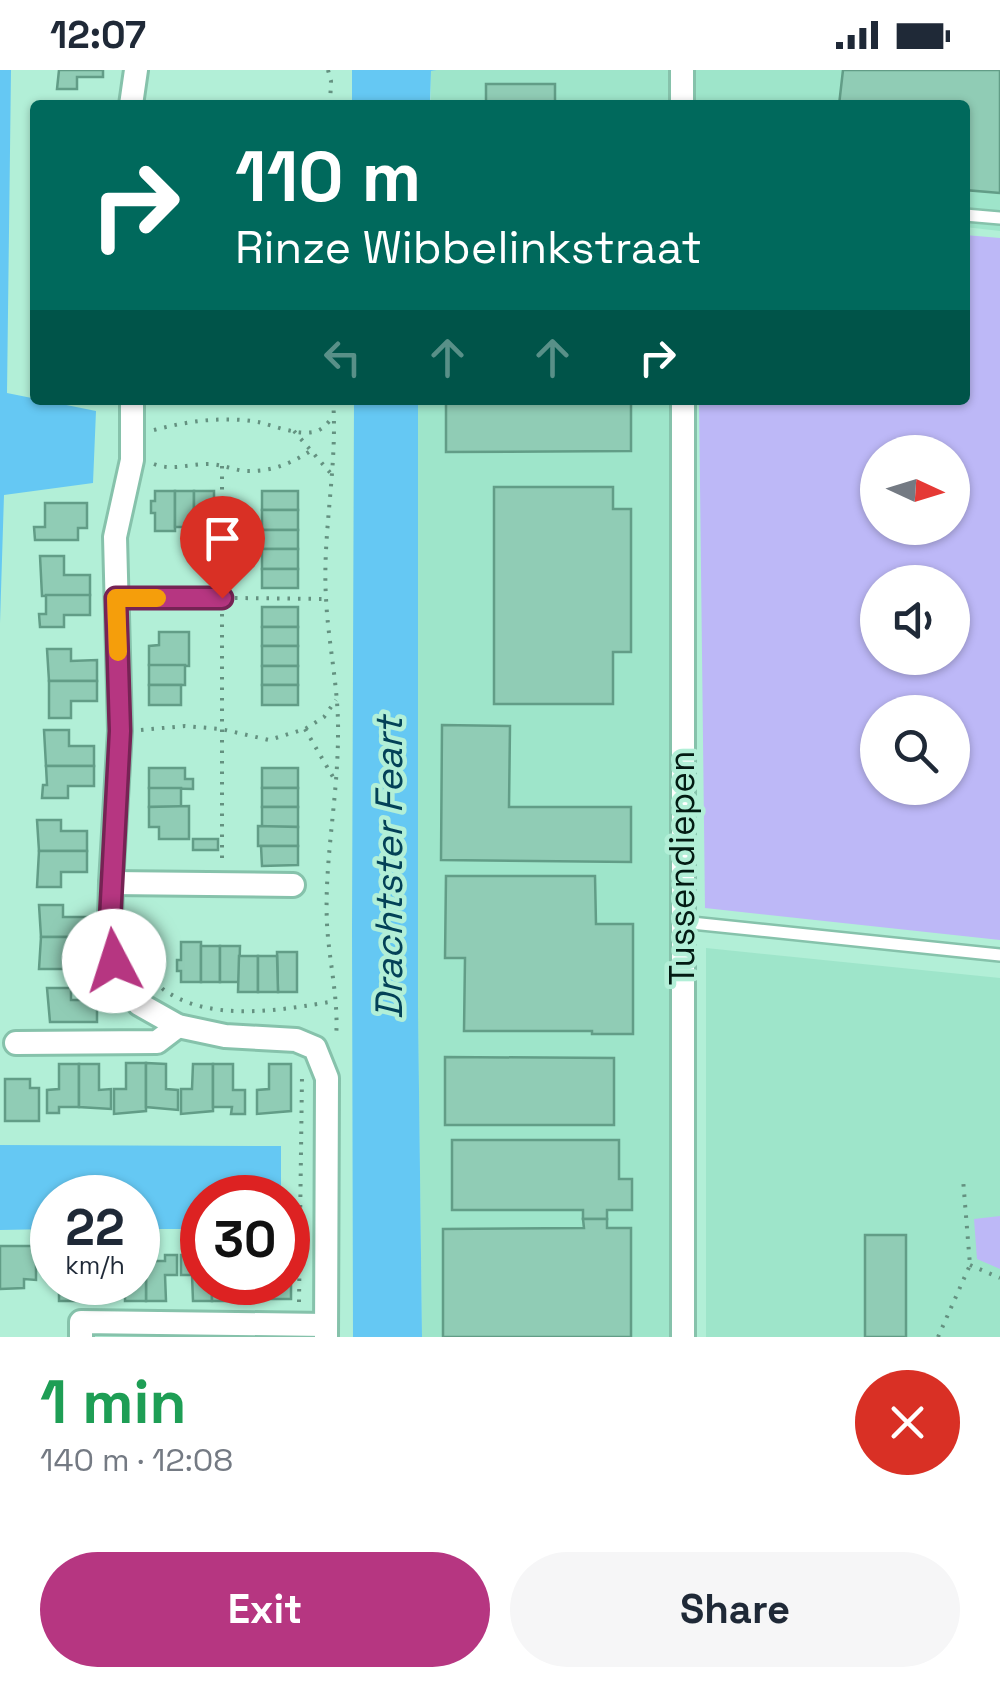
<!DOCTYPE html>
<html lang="en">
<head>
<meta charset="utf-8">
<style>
	body { margin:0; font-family:"Space Grotesk",sans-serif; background:#f6f6f7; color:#1f2937; height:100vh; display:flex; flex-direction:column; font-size:38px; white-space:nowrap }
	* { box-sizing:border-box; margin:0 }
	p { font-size:32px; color:#747a83 }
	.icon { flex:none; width:55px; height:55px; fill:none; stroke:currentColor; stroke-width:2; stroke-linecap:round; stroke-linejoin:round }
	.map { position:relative; height:1267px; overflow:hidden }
	.details { display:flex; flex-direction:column; background:#fff; flex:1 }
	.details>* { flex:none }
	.guide { position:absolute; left:30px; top:30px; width:940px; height:305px; border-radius:10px; box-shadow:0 2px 8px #0004; background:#00695c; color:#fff; overflow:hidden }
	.needle { width:65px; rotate:94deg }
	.tools { position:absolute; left:860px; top:365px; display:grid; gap:20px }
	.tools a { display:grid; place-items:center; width:110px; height:110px; border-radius:50%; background:#fff; box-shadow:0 2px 8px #0004; font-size:50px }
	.speed { position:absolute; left:30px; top:1105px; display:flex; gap:20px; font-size:50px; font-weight:700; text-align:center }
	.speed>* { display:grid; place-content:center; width:130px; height:130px; border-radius:50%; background:#fff; box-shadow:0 2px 8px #0004; line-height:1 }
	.speed small { font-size:25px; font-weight:400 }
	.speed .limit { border:15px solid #d22; background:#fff; color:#111 }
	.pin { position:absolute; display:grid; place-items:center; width:85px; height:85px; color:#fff; margin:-102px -42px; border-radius:50% 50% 50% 0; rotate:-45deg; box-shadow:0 0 10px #0007 }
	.pin .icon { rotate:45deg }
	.me { position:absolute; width:110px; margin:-55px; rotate:355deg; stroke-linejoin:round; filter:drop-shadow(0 0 8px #0008) }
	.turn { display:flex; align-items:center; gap:35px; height:210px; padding:0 40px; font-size:45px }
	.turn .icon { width:130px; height:130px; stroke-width:2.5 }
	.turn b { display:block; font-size:70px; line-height:85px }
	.lanes { display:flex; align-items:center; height:95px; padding:0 40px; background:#0003; justify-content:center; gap:50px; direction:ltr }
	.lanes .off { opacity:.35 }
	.round { display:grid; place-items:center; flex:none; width:105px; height:105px; border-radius:52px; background:#f6f6f7 }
	.overview { display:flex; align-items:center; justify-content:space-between; height:170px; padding:0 40px }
	h1 { font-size:60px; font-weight:700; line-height:75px; color:#1e9e55 }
	.button { display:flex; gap:20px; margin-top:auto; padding:20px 40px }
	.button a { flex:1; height:115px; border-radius:60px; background:#b63681; color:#fff; font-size:40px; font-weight:700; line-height:115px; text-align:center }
	.button a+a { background:#f6f6f7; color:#1f2937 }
	.status { display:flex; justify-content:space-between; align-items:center; height:70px; padding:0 50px; background:#fff; direction:ltr }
	.status svg { height:28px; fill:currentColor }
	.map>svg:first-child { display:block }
	.built { fill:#9ee5ca }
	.green { fill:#bdb8f7; fill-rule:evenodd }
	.water { fill:#65c8f3 }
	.building { fill:#90ccb5; stroke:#629d87; stroke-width:2.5 }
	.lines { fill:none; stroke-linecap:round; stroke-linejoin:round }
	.lane-casing { stroke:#86c2ab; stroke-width:16 }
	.street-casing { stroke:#86c2ab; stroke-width:28 }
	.path { stroke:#649180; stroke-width:4; stroke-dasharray:2.5 8; stroke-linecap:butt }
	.lane { stroke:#fff; stroke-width:11 }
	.street { stroke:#fff; stroke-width:22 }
	.route-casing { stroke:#762354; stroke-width:25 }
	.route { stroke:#b63681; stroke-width:18 }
	.slow { stroke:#f59e0b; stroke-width:18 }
	.labels { text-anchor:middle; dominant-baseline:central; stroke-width:9; stroke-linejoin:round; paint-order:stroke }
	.street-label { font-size:35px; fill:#031b13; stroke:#b2efd7 }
	.water-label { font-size:38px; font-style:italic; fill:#034157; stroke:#b2efd7 }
</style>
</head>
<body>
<div class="status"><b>12:07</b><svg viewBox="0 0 49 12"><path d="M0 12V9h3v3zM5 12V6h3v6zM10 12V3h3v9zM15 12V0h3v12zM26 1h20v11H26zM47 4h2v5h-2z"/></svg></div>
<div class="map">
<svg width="1000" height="1267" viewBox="0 0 1000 1267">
	<rect width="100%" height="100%" fill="#b2efd7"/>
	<g class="built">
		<polygon points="437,0 1000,0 1000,161 965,157 965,35 431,35 431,1"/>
		<polygon points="418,330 669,330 671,1267 422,1267 418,937"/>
		<polygon points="706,878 1000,908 1000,1267 706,1267"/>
	</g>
	<g class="green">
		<path d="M 965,165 L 1000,168 L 1000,870 L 705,838 L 699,330 L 965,330 ZM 878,382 L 952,382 L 952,458 L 878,458 ZM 878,512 L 952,512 L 952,588 L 878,588 ZM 878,642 L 952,642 L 952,718 L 878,718 Z"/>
		<polygon points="1000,1146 1000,1199 977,1189 974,1149"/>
	</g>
	<g class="water">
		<polygon points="0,0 11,0 7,323 96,341 93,413 4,425 0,553"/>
		<polygon points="352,0 437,0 431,1 430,35 352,35"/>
		<polygon points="354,330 418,330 418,937 422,1267 353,1267 352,860"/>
		<polygon points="0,1075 281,1076 281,1127 202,1128 202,1159 138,1159 138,1128 52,1128 52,1159 0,1160"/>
	</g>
	<g class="building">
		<polygon points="59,0 103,0 103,7 77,7 77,19 57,19"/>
		<polygon points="843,0 1000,0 1000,123 965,120 965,35 839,35"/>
		<rect x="486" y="14" width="69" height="21"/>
		<polygon points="446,330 631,330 631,381 446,382"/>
		<polygon points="494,417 613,417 613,439 631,439 631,582 613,582 613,634 494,634"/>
		<polygon points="155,421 175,421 175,461 155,461 155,443 151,443 151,431 155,431"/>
		<rect x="175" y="421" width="19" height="36"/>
		<rect x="194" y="421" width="20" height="36"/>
		<rect x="262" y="421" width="36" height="19"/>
		<polygon points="45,433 87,433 87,458 78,458 78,470 35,470 34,457 45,457"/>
		<rect x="262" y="440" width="36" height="20"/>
		<rect x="262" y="460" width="36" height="19"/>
		<rect x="262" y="479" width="36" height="20"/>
		<polygon points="40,486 64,486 64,505 90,505 90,525 42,526"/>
		<rect x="262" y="499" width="36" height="19"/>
		<polygon points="46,525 90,525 90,545 64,545 64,557 40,557 39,544 46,544"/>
		<rect x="262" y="537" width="36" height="20"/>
		<rect x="262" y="557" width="36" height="19"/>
		<polygon points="159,562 189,562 189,596 149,595 149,576 159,575"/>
		<rect x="262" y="576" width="36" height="20"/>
		<polygon points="47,579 71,579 71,591 97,590 97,611 49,611"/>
		<rect x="149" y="595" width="36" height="20"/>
		<rect x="262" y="596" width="36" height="19"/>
		<polygon points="49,611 97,611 97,631 71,631 71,648 49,648"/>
		<rect x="149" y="615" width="32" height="20"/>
		<rect x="262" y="615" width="36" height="20"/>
		<polygon points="442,655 510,656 509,737 631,737 631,792 441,790"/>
		<polygon points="44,660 69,660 69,676 94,676 94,696 46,696"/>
		<polygon points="46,696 94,696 94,716 68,716 68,728 42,728 43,715 47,715"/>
		<polygon points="149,698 185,698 185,709 193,709 193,719 149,718"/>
		<rect x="262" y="698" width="36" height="20"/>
		<rect x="149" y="718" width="32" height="19"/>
		<rect x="262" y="718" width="36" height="19"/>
		<polygon points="189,736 189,769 159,769 159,757 149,757 149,737"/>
		<rect x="262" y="737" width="36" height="20"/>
		<polygon points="37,750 61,750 61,761 87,761 87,781 39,781"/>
		<polygon points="258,756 298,757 298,776 258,776"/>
		<rect x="193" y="769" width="25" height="11"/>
		<polygon points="261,776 298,776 298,795 262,796"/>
		<polygon points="39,781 87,781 87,802 61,802 61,817 37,817"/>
		<polygon points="446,806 595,806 596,854 633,854 633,964 592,964 592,961 464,961 465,888 445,888"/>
		<polygon points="39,835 63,835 63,847 89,847 89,867 41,867"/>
		<polygon points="41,867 89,867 89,887 63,887 63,899 39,899"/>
		<polygon points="181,872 201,872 201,912 181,912 181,901 177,901 177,890 181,890"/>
		<rect x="201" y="876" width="19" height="36"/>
		<polygon points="220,876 240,876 239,912 220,912"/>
		<polygon points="277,882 297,882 297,922 278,922"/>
		<polygon points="239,886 258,886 258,922 238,922"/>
		<polygon points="258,886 277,886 278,922 258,922"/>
		<polygon points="47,918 71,918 71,930 97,930 97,952 50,952"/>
		<polygon points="445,987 614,988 614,1055 445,1055"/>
		<polygon points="126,993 146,993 146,1041 114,1044 114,1019 126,1019"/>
		<polygon points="146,993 166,994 166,1019 178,1020 178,1040 146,1037"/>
		<polygon points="59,994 79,994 79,1037 59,1037 59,1043 47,1043 47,1020 59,1019"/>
		<polygon points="79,994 99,994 99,1020 111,1019 111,1039 79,1037"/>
		<polygon points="193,994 213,994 213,1041 181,1044 181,1019 192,1019"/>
		<polygon points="213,994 233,994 233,1020 245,1020 245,1044 231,1044 232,1037 213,1037"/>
		<polygon points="269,994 291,994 291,1041 257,1044 257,1020 269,1019"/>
		<polygon points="5,1009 30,1009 30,1018 39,1018 39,1051 5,1051"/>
		<polygon points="452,1070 619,1070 619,1109 632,1109 632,1140 607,1140 607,1149 583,1149 583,1140 452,1140"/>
		<polygon points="583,1149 607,1149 607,1158 631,1158 631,1267 443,1267 443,1159 584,1158"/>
		<rect x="865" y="1165" width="41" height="102"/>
		<polygon points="0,1176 36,1176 36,1210 24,1209 24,1218 0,1219"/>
		<polygon points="192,1183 202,1183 202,1212 212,1212 212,1231 193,1231 192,1205 181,1205 181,1185 192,1185"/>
		<polygon points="165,1185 177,1185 177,1205 165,1205 166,1231 146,1231 146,1191 165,1191"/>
		<polygon points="288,1186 291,1186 291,1229 268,1229 268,1212 288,1212"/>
		<polygon points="138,1191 146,1191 146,1231 125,1231 125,1212 138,1212"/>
		<rect x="59" y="1212" width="20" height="19"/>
		<rect x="79" y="1212" width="20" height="19"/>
		<polygon points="212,1212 233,1212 232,1231 212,1231"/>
	</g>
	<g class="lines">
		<g class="lane-casing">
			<g id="lane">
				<polyline points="965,145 1000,148"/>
				<polyline points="116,528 222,527"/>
				<polyline points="682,852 1000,885"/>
			</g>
		</g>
		<g class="street-casing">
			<g id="street">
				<polyline points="682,0 682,35"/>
				<polyline points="131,35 136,0"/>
				<polyline points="132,330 132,390 115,467 120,661 111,813 110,850 115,891 139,934 178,956 225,966 296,970 315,978 327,1008 326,1267"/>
				<polyline points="683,330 683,1267"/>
				<polyline points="111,813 293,815"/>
				<polyline points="16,973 157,972 178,956"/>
				<polyline points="81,1267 81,1252 326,1255"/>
			</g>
		</g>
		<g class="path">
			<polyline points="328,0 331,11 330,35"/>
			<path d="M 333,330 C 338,396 322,462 326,528 C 328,573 339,619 338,664 C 338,728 324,791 327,854 C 329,892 339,930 336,968"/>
			<path d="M 154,360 C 188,351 223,346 258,352 C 275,356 296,365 313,362 C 321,361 327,354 332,348"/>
			<polyline points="294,361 333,406"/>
			<path d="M 154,394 C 172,401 189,394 208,394 C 221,394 233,400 246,401 C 272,402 292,393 312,380"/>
			<polyline points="222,396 222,509"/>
			<polyline points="235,528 326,529"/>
			<polyline points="222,544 222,794"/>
			<polyline points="305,659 333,707"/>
			<polyline points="141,660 185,656 221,659 269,670 305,659 324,647 336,630"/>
			<path d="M 149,902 C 153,908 158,915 164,920 C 211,953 283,940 335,931"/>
			<polyline points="970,1195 1000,1208"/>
			<polyline points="299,1232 302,1006"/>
			<polyline points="938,1267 970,1195 963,1109"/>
		</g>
		<use href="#lane" class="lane"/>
		<use href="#street" class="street"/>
	</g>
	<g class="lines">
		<g class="route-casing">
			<polyline id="route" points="114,891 110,850 120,661 116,528 222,528"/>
		</g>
		<use href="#route" class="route"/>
		<polyline class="slow" points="118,582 116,528 157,528"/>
	</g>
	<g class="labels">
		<g class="street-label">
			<text transform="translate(682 798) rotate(-90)">Tussendiepen</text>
		</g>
		<g class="water-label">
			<text transform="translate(389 798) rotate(-90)">Drachtster Feart</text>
		</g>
	</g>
</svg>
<div class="tools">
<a><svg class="needle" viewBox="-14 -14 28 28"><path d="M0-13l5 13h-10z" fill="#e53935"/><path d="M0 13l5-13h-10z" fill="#747a83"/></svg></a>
<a><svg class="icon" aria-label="sound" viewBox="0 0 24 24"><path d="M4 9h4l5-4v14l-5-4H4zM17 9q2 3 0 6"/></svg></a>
<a><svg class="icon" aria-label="search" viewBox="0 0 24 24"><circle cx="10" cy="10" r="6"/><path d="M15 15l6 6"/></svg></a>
</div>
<div class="speed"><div>22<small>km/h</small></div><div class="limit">30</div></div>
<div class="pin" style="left:222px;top:528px;background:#d93025"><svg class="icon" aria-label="arrive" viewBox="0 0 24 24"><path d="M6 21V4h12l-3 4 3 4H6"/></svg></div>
<svg class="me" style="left:114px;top:891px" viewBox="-20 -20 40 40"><circle r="19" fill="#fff"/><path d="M0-13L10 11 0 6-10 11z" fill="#b63681"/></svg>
<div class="guide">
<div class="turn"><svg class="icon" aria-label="right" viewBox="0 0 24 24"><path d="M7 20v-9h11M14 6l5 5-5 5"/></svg><div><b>110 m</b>Rinze Wibbelinkstraat</div></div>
<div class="lanes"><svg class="icon off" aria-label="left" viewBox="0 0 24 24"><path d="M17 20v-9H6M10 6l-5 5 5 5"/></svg><svg class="icon off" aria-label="ahead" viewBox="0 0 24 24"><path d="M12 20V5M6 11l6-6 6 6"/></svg><svg class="icon off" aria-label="ahead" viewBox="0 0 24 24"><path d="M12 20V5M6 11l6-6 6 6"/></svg><svg class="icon" aria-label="right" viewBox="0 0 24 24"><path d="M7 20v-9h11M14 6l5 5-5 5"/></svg></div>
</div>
</div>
<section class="details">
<div class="overview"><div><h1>1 min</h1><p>140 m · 12:08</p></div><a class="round" style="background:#d93025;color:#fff"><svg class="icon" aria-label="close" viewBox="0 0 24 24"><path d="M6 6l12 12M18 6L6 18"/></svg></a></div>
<div class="button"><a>Exit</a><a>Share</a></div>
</section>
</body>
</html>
